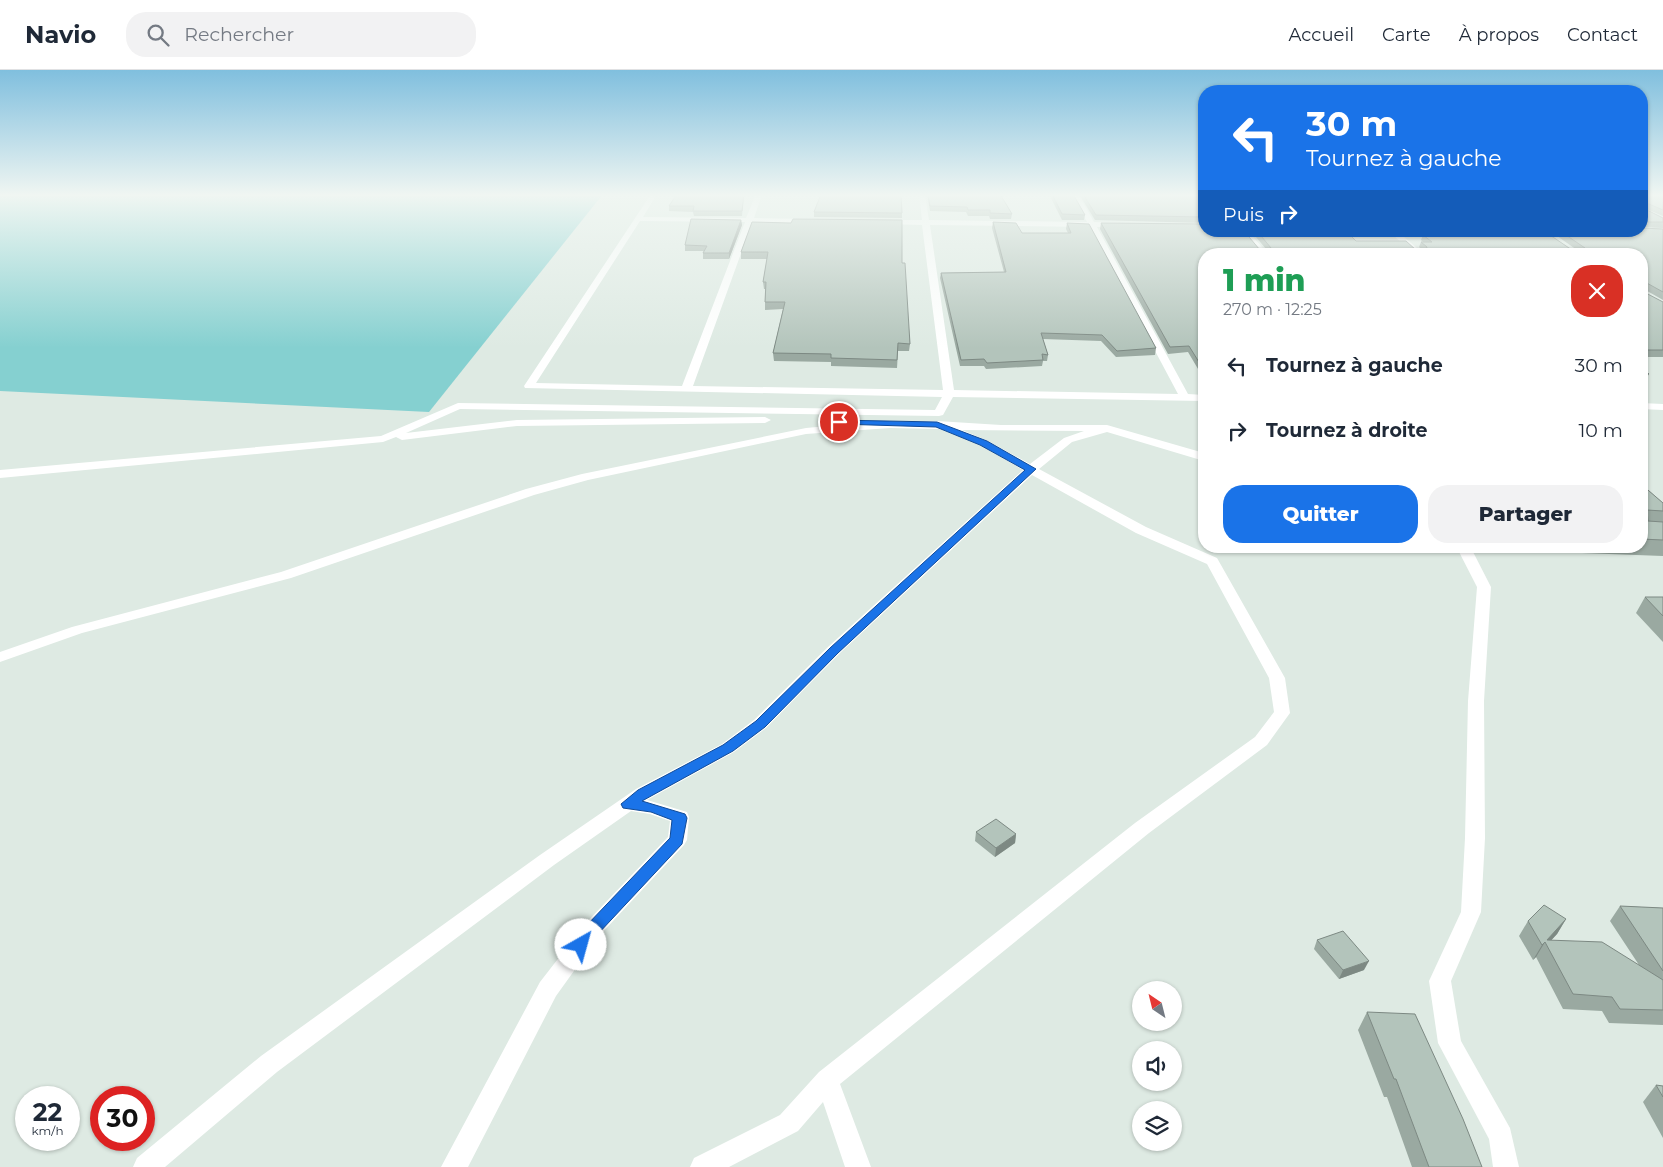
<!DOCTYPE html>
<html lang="fr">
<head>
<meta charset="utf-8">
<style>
	body { margin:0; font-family:Montserrat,sans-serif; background:#f2f2f3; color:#1f2937; height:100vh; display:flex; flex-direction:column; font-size:19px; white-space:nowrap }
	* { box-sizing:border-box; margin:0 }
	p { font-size:16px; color:#747a83 }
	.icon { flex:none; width:28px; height:28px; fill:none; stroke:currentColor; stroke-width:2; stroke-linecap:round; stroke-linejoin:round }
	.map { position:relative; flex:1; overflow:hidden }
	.details { position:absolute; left:1198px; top:178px; width:450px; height:305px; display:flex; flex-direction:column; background:#fff; border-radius:20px; box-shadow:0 1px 4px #0004 }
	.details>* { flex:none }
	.guide { position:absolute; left:1198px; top:15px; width:450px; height:152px; border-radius:20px; box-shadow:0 1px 4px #0004; background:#1a73e8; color:#fff; overflow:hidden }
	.needle { width:32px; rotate:325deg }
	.fabs { position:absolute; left:1132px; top:911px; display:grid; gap:10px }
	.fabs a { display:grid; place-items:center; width:50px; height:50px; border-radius:50%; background:#fff; box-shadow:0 1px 4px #0004; font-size:25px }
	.speed { position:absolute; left:15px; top:1016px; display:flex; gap:10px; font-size:25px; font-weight:700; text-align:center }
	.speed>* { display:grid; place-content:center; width:65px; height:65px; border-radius:50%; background:#fff; box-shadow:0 1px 4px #0004; line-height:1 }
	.speed small { font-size:12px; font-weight:400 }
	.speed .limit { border:8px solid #d22; background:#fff; color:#111 }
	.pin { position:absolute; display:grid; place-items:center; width:42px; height:42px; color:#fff; margin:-21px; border:2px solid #fff; border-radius:50%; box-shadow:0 1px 5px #0007 }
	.me { position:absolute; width:55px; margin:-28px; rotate:38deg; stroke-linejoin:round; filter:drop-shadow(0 0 4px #0008) }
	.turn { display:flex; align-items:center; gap:18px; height:105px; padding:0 25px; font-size:22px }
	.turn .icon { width:65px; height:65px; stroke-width:2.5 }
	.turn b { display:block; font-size:35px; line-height:42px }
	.then { display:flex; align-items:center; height:48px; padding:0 25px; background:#0003; gap:10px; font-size:19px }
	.round { display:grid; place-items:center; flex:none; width:52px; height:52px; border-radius:20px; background:#f2f2f3 }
	.overview { display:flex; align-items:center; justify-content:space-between; height:85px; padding:0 25px }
	h1 { font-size:30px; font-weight:800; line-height:38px; color:#1e9e55 }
	.button { display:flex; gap:10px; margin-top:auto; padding:10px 25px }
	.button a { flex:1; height:58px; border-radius:20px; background:#1a73e8; color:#fff; font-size:20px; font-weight:800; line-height:58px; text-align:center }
	.button a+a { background:#f2f2f3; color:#1f2937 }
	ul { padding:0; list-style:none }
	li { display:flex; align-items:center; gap:15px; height:65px; padding:0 25px }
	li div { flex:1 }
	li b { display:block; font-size:19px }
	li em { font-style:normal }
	header { display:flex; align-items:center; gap:30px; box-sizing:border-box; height:70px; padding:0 25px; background:#fff; border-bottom:1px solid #e0e1e3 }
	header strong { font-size:24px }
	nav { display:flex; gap:28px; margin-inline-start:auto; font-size:18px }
	.search { width:350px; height:45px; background:#f2f2f3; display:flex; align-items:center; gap:12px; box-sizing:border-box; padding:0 18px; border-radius:20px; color:#747a83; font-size:19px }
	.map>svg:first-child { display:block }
	.water { fill:#85d0d0 }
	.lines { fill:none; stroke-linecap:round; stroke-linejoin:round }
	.minor { fill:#fff; fill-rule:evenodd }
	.wall { fill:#9aa9a1 }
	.shaded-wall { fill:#7d8983 }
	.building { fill:#b3c4bb; stroke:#7d8983 }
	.route { fill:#1a73e8; stroke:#114b97 }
</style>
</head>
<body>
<header>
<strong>Navio</strong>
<div class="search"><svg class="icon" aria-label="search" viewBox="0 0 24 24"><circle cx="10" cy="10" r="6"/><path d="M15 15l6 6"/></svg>Rechercher</div>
<nav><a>Accueil</a><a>Carte</a><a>À propos</a><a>Contact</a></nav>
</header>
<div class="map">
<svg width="1663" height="1097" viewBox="0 0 1663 1097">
	<rect width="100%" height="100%" fill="#deeae3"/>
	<polygon class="water" points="0,124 603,124 429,342 0,321"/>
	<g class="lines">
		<g class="minor">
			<path d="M 651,124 L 657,124 L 643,147 L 746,148 L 756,124 L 762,124 L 754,148 L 812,149 L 816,151 L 812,153 L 752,153 L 693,316 L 943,320 L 922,155 L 883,154 L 879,152 L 883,150 L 922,150 L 919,124 L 925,124 L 929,150 L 1087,152 L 1072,124 L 1078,124 L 1094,152 L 1120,153 L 1124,155 L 1120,157 L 1097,157 L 1188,324 L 1204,325 L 1204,331 L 953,327 L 943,345 L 939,346 L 460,339 L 406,363 L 517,350 L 765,347 L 771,350 L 765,353 L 517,356 L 402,370 L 396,367 L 383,372 L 0,408 L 0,400 L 381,366 L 458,333 L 935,340 L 942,327 L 525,318 L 524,316 ZM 640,151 L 745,152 L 682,316 L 536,313 ZM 930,155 L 1089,157 L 1178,324 L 954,320 Z"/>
			<polygon points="1240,161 1248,161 1268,184 1259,184"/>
			<polygon points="1388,161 1397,161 1424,184 1415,184"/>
			<polygon points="1641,333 1663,334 1663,340 1641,339"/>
			<path d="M 883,351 L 937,351 L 1001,355 L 1107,355 L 1204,383 L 1204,391 L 1107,362 L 1072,372 L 1039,399 L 1146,457 L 1217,488 L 1285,608 L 1290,643 L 1267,675 L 1149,763 L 840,1014 L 871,1097 L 845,1097 L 823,1032 L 798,1061 L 729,1097 L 690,1097 L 694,1088 L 780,1045 L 819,1002 L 1135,753 L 1255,667 L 1274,642 L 1269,608 L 1207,494 L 1136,463 L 1032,405 L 840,583 L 766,658 L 734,682 L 647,730 L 687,742 L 689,747 L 687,770 L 684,775 L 599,866 L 556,926 L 468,1097 L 441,1097 L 540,912 L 585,854 L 668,767 L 670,751 L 650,744 L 631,741 L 554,795 L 277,1002 L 165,1097 L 133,1097 L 137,1088 L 261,986 L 540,785 L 636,719 L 722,674 L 754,650 L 828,577 L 1023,400 L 980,375 L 940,359 L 890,358 L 806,364 L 588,410 L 534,425 L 291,508 L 82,563 L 0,592 L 0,582 L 72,557 L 281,502 L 526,419 L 582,404 L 806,358 ZM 962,360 L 1084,361 L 1064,368 L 1030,394 L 988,371 Z"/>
			<polygon points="1456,476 1470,476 1491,517 1484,631 1485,768 1481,842 1451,911 1461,971 1510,1058 1519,1097 1493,1097 1489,1069 1438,973 1429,911 1461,842 1465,768 1468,631 1477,517"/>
		</g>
	</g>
	<g class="wall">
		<polygon points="677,124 744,124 742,146 694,146 693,142 669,141 669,136"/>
		<polygon points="927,124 1000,124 1012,144 1011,149 990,149 989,146 968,146 966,142 930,141"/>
		<polygon points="1049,124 1073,124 1085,145 1084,150 1062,150"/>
		<polygon points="1079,124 1204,124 1204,153 1095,150"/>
		<polygon points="1641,124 1663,124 1663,146 1642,137 1643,138 1663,148 1663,158 1641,157"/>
		<polygon points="814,142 902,143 902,148 814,147"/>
		<polygon points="741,150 742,155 729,189 703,189 703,183 704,181 685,181 685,175"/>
		<polygon points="752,152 902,193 910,274 909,281 898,281 897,298 831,296 831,292 774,291 773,283 783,239 765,240 765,219 764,219 763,212 767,189 741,189 741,182"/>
		<polygon points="993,152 1022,163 1068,163 1066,159 1067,153 1156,278 1155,285 1116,287 1101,271 1043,269 1048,285 1047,291 1043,291 1042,296 986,299 984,296 960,296 940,208 941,203 1004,202 992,158"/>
		<polygon points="1101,153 1260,180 1266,179 1251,161 1346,161 1356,171 1416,180 1422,180 1419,177 1421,172 1423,172 1421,170 1423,165 1533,165 1534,162 1531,161 1544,161 1572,180 1577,180 1550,161 1641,161 1663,159 1663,230 1642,218 1642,221 1663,232 1663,287 1641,287 1641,184 1204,184 1204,304 1201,304 1188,282 1168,284 1100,159"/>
		<polygon points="1641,298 1649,304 1645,311 1641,311"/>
		<polygon points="1641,414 1663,433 1663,486 1582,483 1576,476 1641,476"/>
		<polygon points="1645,527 1663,527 1663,572 1636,543"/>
		<polygon points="976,762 1016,764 1015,773 995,787 975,771"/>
		<polygon points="1620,836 1663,838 1663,955 1609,953 1602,941 1563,939 1536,887 1533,890 1519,866 1528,851 1566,849 1557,864 1551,870 1639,895 1610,851"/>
		<polygon points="1317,870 1364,900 1339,909 1314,879"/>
		<polygon points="1367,942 1482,1097 1412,1097 1387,1027 1384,1027 1358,960"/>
		<polygon points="1656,1015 1663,1016 1663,1068 1643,1032"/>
	</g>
	<g class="shaded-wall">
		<polygon points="741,150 742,155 729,189 729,183"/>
		<polygon points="1016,764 1015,773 995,787 996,778"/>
		<polygon points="1566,849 1557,864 1547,875 1547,870"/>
		<polygon points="1545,872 1536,887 1533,890 1542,875"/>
		<polygon points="1369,891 1364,900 1339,909 1343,900"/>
	</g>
	<g class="building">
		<polygon points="677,124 744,124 742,141 693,141 694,136 669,136"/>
		<polygon points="821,124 901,124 902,143 814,142"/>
		<polygon points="928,124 1000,124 1012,144 990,143 990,140 968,140 967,137 930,136"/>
		<polygon points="1052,124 1073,124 1085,145 1062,144"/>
		<polygon points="1083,124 1204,124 1204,147 1096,145"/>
		<polygon points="1641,124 1663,124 1663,140 1642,131 1643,138 1663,148 1663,152 1643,152 1641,154"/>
		<polygon points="691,149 741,150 729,183 703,183 707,176 685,175"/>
		<polygon points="793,149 902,150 902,193 905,193 910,274 898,273 897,290 831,288 831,284 773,283 785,232 765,232 766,212 763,212 768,182 741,182 752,152 791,153"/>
		<polygon points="993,152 1016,153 1022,163 1071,163 1067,153 1089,154 1156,278 1117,281 1102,265 1041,263 1048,285 1042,284 1043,290 987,293 984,289 961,290 941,203 1006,202"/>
		<polygon points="1101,153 1204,154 1204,161 1244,161 1260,180 1271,178 1257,161 1346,161 1356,171 1406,171 1416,180 1426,180 1427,177 1421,172 1432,172 1423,165 1535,165 1535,161 1544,161 1572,180 1583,180 1585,178 1560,161 1641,161 1641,158 1663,159 1663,222 1645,212 1642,214 1642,221 1663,232 1663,280 1641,280 1641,184 1204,184 1204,297 1202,297 1189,276 1170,277"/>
		<polygon points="1641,298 1649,304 1641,304"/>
		<polygon points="1641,414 1663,433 1663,441 1647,440 1648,451 1663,452 1663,470 1641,469"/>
		<polygon points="1645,527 1663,527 1663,546"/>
		<polygon points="996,749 1016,764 996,778 976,762"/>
		<polygon points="1544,835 1566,849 1547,870 1602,872 1663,910 1663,940 1620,939 1612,927 1573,924 1545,872 1542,875 1528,851"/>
		<polygon points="1620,836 1663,838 1663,901"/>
		<polygon points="1343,861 1369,891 1343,900 1317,870"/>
		<polygon points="1367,942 1415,944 1463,1049 1482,1097 1429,1097 1396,1009 1394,1009"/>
		<polygon points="1656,1015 1663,1016 1663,1027"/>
	</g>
	<linearGradient id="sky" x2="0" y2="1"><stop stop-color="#80bfde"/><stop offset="0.45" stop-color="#f0f6f2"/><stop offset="1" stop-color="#f0f6f2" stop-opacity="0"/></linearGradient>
	<rect width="1663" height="278" fill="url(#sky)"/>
	<path class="route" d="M 836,350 L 937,352 L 987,371 L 1036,399 L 838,583 L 765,657 L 733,681 L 642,731 L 685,744 L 687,748 L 682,774 L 597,865 C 591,873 587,884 575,880 L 573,875 L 586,856 L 670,768 L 672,750 L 651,742 L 623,738 L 621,734 L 638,720 L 723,675 L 756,651 L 830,578 L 1025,400 L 980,375 L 936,357 L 839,354 L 834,352 Z"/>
</svg>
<div class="fabs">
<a><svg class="needle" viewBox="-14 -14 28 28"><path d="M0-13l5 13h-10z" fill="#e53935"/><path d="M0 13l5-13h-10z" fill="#747a83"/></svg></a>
<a><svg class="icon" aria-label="sound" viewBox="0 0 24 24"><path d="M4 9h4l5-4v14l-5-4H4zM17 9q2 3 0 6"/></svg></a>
<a><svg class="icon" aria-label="layers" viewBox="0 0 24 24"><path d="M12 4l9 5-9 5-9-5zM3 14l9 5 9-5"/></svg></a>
</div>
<div class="speed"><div>22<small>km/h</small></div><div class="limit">30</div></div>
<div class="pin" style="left:839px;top:352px;background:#d93025"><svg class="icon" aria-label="arrive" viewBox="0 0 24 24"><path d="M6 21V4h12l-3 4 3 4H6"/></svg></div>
<svg class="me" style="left:581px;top:875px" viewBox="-20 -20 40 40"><circle r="19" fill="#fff"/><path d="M0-13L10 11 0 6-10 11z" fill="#1a73e8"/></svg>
<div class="guide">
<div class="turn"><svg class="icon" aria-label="left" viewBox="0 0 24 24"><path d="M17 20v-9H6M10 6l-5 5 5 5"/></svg><div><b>30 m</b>Tournez à gauche</div></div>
<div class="then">Puis<svg class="icon" aria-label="right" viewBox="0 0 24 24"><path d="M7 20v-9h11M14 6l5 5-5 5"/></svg></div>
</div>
<section class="details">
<div class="overview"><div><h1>1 min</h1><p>270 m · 12:25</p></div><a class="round" style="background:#d93025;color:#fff"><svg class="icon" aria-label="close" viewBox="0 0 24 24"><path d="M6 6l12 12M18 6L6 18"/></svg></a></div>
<ul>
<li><svg class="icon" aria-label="left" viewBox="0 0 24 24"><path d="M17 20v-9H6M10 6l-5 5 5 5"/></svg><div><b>Tournez à gauche</b></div><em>30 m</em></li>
<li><svg class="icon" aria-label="right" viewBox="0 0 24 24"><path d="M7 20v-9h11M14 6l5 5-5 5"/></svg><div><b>Tournez à droite</b></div><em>10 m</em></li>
</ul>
<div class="button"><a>Quitter</a><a>Partager</a></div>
</section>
</div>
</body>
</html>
